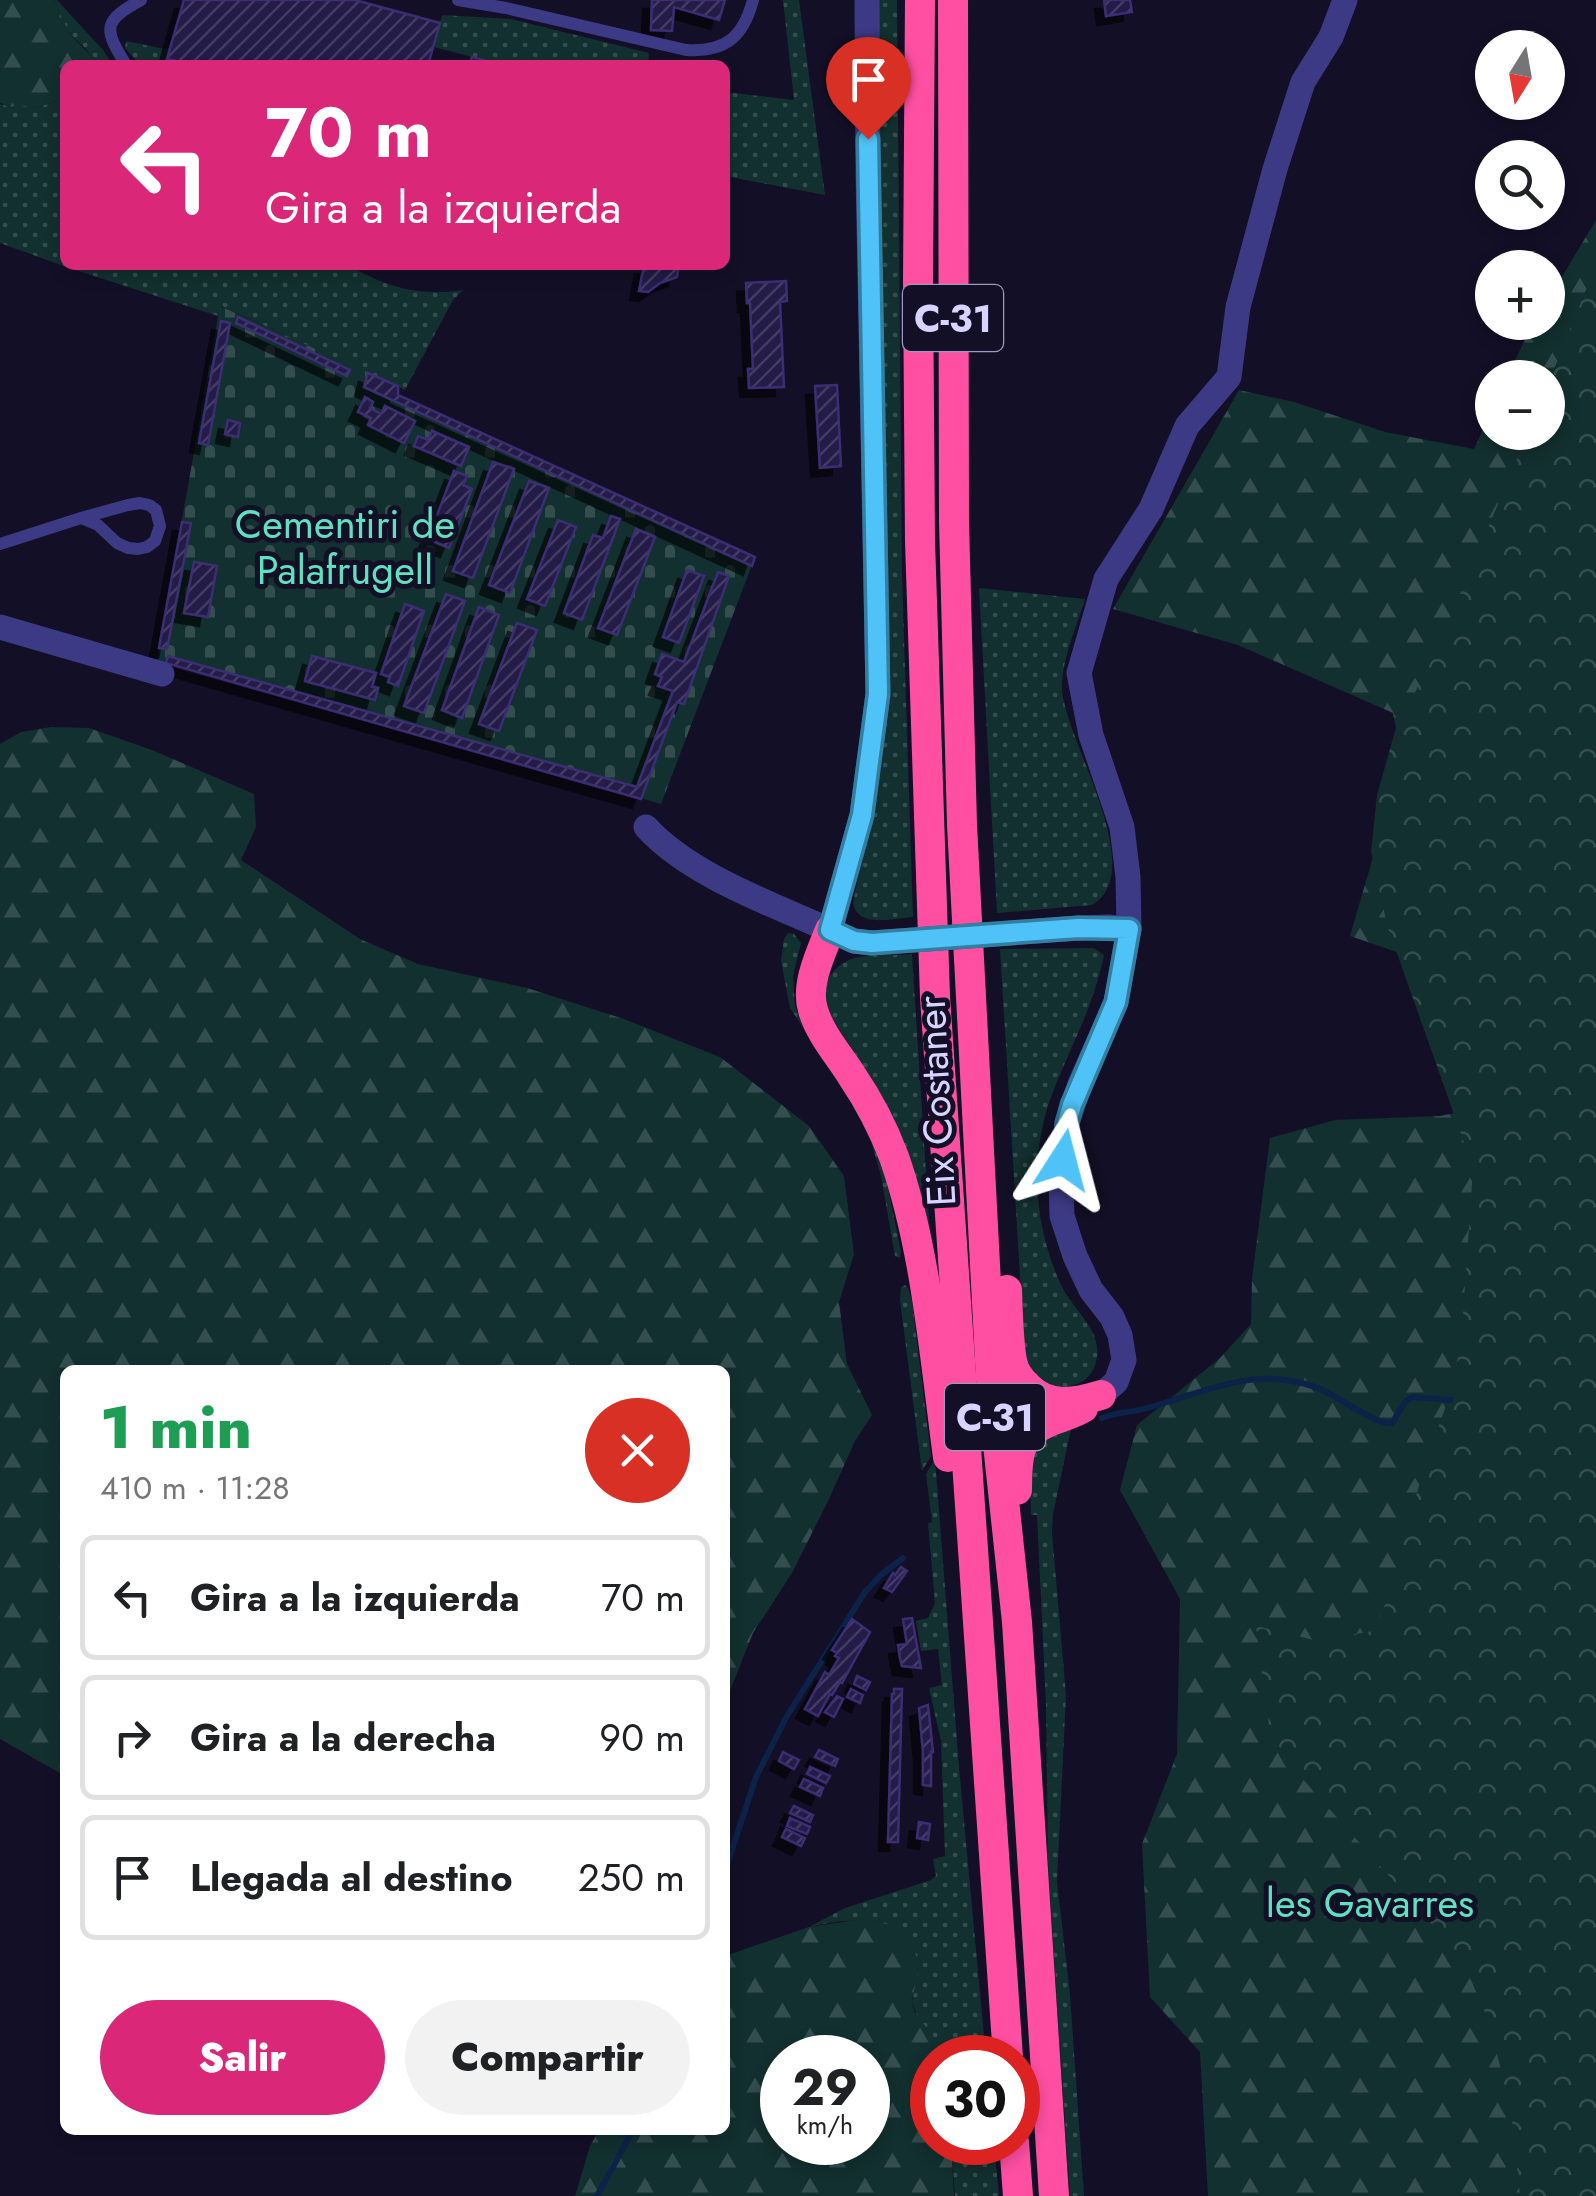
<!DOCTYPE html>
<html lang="es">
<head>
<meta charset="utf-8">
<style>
	body { margin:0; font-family:Jost,sans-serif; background:#f2f2f2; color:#202124; height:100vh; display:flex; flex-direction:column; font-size:38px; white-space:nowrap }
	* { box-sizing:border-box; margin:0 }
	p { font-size:32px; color:#757577 }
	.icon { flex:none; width:55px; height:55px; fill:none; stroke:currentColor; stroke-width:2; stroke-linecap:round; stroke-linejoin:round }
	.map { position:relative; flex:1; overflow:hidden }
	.side { position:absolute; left:60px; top:1365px; width:670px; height:770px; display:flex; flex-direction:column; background:#fff; border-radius:15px; box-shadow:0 5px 15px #0003 }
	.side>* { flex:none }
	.top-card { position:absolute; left:60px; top:60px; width:670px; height:210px; border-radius:15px; box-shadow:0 5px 15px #0003; background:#db2777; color:#fff; overflow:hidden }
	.needle { width:65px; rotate:191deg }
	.controls { position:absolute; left:1475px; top:30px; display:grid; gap:20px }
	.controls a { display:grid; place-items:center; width:90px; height:90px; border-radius:50%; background:#fff; box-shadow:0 5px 15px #0003; font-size:50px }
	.speed { position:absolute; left:760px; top:2035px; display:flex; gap:20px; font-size:50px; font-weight:700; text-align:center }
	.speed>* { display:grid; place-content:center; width:130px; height:130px; border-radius:50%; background:#fff; box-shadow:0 5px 15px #0003; line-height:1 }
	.speed small { font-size:25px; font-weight:400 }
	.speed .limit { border:15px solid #d22; background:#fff; color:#111 }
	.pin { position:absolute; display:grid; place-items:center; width:85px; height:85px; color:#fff; margin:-102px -42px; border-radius:50% 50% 50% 0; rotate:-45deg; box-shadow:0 0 10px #0007 }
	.pin .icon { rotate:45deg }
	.me { position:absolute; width:110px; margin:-55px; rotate:9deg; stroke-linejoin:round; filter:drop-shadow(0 0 8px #0008) }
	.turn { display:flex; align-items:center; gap:35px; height:210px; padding:0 40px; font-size:45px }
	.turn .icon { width:130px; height:130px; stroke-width:2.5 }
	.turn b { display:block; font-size:70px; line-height:85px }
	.round { display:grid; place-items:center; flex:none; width:105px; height:105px; border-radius:52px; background:#f2f2f2 }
	.summary { display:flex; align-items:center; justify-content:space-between; height:170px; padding:0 40px }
	h1 { font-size:60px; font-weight:800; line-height:75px; color:#1e9e55 }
	.primary-button { display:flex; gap:20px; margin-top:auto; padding:20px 40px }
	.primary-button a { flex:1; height:115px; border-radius:60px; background:#db2777; color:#fff; font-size:40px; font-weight:800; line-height:115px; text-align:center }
	.primary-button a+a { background:#f2f2f2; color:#202124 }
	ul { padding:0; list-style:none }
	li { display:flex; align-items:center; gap:30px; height:125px; margin:0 20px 15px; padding:0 20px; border:5px solid #e0e0e0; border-radius:15px }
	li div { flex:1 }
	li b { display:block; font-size:38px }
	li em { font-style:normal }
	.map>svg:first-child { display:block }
	.grass { fill:url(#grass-dots) }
	.forest { fill:url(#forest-firs); fill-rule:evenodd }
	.cemetery { fill:url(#cemetery-stones) }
	.park { fill:url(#park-crowns) }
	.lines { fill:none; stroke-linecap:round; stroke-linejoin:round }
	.stream { stroke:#0c2248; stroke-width:6 }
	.building { fill:url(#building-hatch); stroke:#3b2d73; stroke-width:2.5; filter:url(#shadow) }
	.lane { stroke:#3d3a85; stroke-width:12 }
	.street { stroke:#3d3a85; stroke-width:25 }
	.highway { stroke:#ff4fa3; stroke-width:30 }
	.street-bridge { stroke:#3d3a85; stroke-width:25 }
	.route-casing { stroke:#337fa1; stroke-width:25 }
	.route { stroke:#4fc3f7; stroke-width:18 }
	.labels { text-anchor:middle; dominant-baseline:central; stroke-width:10; stroke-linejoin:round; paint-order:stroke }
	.shield { fill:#130f26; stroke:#9e99be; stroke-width:2.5 }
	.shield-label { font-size:38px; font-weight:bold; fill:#d9d4ff }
	.park-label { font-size:40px; fill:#5fe0c0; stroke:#130f26 }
	.street-label { font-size:40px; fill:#d9d4ff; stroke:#130f26 }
</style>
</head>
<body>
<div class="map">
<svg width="1596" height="2196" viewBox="0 0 1596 2196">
	<defs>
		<pattern id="grass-dots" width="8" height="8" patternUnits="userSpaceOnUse" patternTransform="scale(2.5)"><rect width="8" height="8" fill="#12302f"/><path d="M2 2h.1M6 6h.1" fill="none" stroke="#344d4e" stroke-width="1.8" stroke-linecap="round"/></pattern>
		<pattern id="forest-firs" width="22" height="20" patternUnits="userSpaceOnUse" patternTransform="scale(2.5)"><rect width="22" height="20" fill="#12302f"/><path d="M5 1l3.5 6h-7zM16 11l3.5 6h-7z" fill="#344d4e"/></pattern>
		<pattern id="cemetery-stones" width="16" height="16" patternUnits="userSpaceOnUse" patternTransform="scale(2.5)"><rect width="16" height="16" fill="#12302f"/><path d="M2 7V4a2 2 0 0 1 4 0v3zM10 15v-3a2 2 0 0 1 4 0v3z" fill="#344d4e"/></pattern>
		<pattern id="park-crowns" width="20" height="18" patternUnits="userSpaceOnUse" patternTransform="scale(2.5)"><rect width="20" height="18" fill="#12302f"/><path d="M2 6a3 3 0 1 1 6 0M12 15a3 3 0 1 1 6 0" fill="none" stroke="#344d4e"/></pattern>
		<pattern id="building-hatch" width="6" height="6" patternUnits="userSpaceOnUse" patternTransform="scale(2.5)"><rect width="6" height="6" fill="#241b47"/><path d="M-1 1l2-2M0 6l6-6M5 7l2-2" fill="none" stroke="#433b63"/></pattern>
		<filter id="shadow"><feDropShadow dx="-9" dy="9" stdDeviation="0" flood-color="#0009"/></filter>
	</defs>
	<rect width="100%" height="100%" fill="#130f26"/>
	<g class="grass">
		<polygon points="54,0 57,0 103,50 113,65 98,65 85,48 69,33"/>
		<polygon points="783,0 799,0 825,195 725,176 725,92 794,100"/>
		<path d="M 876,0 L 897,0 L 902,575 L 913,917 C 893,918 858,929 853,903 L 870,815 Z"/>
		<polygon points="442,15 511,19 649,53 648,65 502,65 434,47"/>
		<polygon points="126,41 170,50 168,59 194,65 140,65 125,48"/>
		<path d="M 65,99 L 65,265 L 350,265 C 382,287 424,297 463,290 L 453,300 L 405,390 L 221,306 L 218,316 L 69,268 L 0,243 L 0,104 L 10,107 L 18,104 L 34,108 Z"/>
		<path d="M 979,588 L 1085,599 C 1077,625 1061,662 1062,689 C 1065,740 1150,871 1092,905 L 997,913 Z"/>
		<polygon points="788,933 794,934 801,943 793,976 795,1006 800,1019 828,1059 872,1137 886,1178 901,1252 900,1258 895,1256 881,1176 870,1138 841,1084 790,1008 781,961 784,939"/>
		<path d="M 1094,948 L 1104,955 C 1093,1008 1072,1043 1053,1092 C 1037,1130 1034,1180 1041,1221 C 1045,1243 1052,1266 1062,1287 C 1075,1313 1108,1334 1094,1368 C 1088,1381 1078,1385 1064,1387 C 1041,1389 1035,1375 1025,1358 L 1000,949 Z"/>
		<path d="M 912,954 L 929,1220 L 937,1305 L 874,1083 L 831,1016 L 822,992 C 839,947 871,957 912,954 Z"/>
		<polygon points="905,1285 908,1288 912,1301 931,1456 922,1471 900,1300 901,1287"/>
		<polygon points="1072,1424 1053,1514 1052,1533 1066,1695 1057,1882 1070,1994 1084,2196 1070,2196 1048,1863 1046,1704 1037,1515 1031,1515 1029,1457 1033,1445"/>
		<path d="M 935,1459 L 959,1767 L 986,2057 L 940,2057 L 933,2037 L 919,2021 L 912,2002 L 917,1977 L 888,1925 C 861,1917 836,1921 809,1927 L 845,1908 L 931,1880 L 936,1876 L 933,1859 L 945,1856 L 941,1741 L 929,1688 L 942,1685 L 938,1649 L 921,1651 L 916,1621 L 928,1618 L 935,1603 L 928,1523 L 932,1522 L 926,1474 Z"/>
		<polygon points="951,2143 994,2143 999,2196 955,2196"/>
	</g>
	<g class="forest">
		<polygon points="0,0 54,0 69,33 97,62 98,65 65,65 65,99 34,108 18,105 10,107 0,103"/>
		<polygon points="1596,220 1596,2196 1208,2196 1200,2052 1150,1997 1142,1844 1177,1754 1180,1599 1120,1490 1137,1425 1219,1359 1251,1324 1252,1278 1270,1138 1335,1120 1440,1116 1495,1105 1429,963 1350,936 1402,758 1393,713 1238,645 1113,609 1239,390 1294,402 1385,432 1474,449 1492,410 1492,432 1548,432 1548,378 1507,377 1533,323 1548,322 1548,300"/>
		<polygon points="51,727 89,728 152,750 254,794 256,827 241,860 360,939 418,964 527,988 624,1019 720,1057 809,1126 844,1176 854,1254 839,1302 847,1364 872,1415 855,1441 828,1501 792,1573 753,1633 725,1703 725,1370 65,1370 65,1776 0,1739 0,744 21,732"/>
		<path d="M 855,1920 C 895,1921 922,1934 917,1979 C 916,1986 912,1995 912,2002 C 914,2017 925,2024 932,2035 C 936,2041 938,2051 940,2057 L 932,2058 L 932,2142 L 951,2143 L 954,2196 L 575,2196 L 590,2146 L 599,2130 L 725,2130 L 725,1956 L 809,1927 ZM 782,2058 L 868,2058 L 868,2142 L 782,2142 Z"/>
	</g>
	<polygon class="cemetery" points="220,306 398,386 399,395 755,557 661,804 157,660"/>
	<polygon class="park" points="1596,265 1596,2196 1520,2196 1513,2127 1503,2077 1487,2017 1461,1957 1302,1778 1270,1734 1256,1626 1318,1641 1373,1631 1394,1585 1410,1516 1427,1459 1448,1400 1461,1345 1473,1168 1387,925 1371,852 1377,795 1395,731 1434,656 1528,433 1548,432 1548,384"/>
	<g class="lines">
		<g class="stream">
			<path d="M 1102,1418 C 1119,1411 1131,1413 1147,1408 C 1206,1392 1254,1365 1315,1387 C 1336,1394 1374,1425 1392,1423 L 1405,1402 L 1412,1397 L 1450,1400"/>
			<polyline points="725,1871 756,1777 787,1716 865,1592 882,1574 903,1558"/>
			<polyline points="597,2196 633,2130"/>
		</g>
	</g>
	<g class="building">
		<polygon points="184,0 355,0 440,23 428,65 194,65 167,59"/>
		<polygon points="652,0 725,0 719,20 674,7 672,31 651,30"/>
		<polygon points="1104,0 1130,0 1132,12 1106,16"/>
		<polygon points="472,57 502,65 469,65"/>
		<polygon points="644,265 679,265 677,277 660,283 648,292 639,291"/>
		<polygon points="786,281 787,301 780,302 784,387 749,388 748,369 753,369 750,303 747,303 746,283"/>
		<polygon points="238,317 350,370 347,376 236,323"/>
		<polygon points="221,321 230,323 208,445 199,443"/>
		<polygon points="368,373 398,386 398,395 755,557 752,566 364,387"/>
		<polygon points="837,385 841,466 820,468 815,386"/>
		<polygon points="365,397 373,402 370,408 381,414 385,406 415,421 404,443 368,425 371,418 358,412"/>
		<polygon points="228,420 240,423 238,437 225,434"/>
		<polygon points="432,431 469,447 461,466 414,446 418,436 428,440"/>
		<polygon points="493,462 514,469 473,578 453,571"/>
		<polygon points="454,471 467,476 463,485 472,489 449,548 428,539"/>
		<polygon points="529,481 549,488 510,593 489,585"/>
		<polygon points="611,516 620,519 582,620 564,613 593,535 603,538"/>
		<polygon points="558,520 576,527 545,606 527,599"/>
		<polygon points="182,522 191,523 167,649 159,648"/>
		<polygon points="636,529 655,537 617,635 598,628"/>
		<polygon points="194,562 217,566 208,617 184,613"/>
		<polygon points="687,570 704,576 679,643 663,637"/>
		<polygon points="718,572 729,576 684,704 677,702 641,799 166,663 168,656 637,787 673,691 658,686 662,677 655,674 662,654 684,662"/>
		<polygon points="446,594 465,601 424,713 404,706"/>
		<polygon points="405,604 424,611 398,686 388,682 390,677 381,674"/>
		<polygon points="479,607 499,615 462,718 442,710"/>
		<polygon points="517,623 537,630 499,731 479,724"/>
		<polygon points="312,656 376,673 372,687 378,688 375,700 305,681"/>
		<polygon points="901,1567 907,1571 892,1592 884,1588 893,1573 895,1575"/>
		<polygon points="912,1618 921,1668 902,1666 900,1658 898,1645 907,1644 903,1619"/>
		<polygon points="852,1619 870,1632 842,1683 840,1682 832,1695 830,1694 818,1716 805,1709 825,1672 829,1675 839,1658 835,1656 837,1653 832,1650"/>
		<polygon points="857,1676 870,1682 866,1690 854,1684"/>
		<polygon points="851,1689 863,1695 860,1703 847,1697"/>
		<polygon points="894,1689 902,1689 898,1842 888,1842 892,1694 894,1694"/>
		<polygon points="837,1696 843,1699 834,1717 825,1712"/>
		<polygon points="928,1705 933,1752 931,1752 931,1786 923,1785 923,1752 919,1708"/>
		<polygon points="819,1750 838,1759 835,1766 815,1757"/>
		<polygon points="783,1752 799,1760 794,1769 779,1761"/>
		<polygon points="810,1767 830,1776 826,1783 807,1774"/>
		<polygon points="804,1779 823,1788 820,1796 800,1787"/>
		<polygon points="794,1806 813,1815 810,1822 790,1813"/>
		<polygon points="790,1818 810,1827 807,1834 787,1826"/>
		<polygon points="919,1822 930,1824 928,1840 917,1838"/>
		<polygon points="786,1829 805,1838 801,1846 782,1837"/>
	</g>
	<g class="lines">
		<g class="lane">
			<path d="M 458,0 L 506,8 L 686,50 C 725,52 743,38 753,0"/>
			<path d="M 126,65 C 103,28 103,21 141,0"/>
			<polyline points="0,544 81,518 128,505 140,503 149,505 156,510 160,526 155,541 147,547 138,549 128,548 117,543 98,525 81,518"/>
		</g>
		<g class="street">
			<polyline points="0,627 162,674"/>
			<path d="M 646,827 C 694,880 789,910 854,941 L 872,943"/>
			<polyline points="1079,928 1108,927 1129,929 1116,1002 1080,1084 1067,1123 1061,1180 1062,1216 1075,1256 1091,1290 1112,1317 1120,1335 1124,1360 1116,1382 1101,1395"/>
			<polyline points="1129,929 1128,877 1122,827 1091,735 1079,673 1106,579 1151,509 1187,426 1229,377 1238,307 1275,169 1303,82 1331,37 1345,0"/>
			<polyline points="830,930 862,815 878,694 868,173 867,0"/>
		</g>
		<g class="highway">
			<polyline points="920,0 918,280 920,541 935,997 1008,2058"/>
			<polyline points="953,0 954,522 962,825 991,1379 1017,1622 1054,2196"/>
			<path d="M 830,930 C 821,953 805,985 813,1010 C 820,1034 839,1055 852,1076 C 869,1101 883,1128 894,1157 C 926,1248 935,1360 948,1457"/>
			<path d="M 1007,1290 C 1008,1313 1008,1338 1012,1361 C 1014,1371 1020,1380 1028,1387 C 1049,1408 1075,1403 1101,1395"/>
			<path d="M 1017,1490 C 1017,1457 1017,1435 1051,1421 C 1062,1417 1073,1414 1083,1408"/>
			<polyline points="1014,2142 1018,2196"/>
		</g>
		<polyline class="street-bridge" points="872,943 1079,928"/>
	</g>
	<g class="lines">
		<g class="route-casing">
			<polyline id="route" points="868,139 878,694 862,815 830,930 854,941 872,943 1078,928 1129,929 1116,1002 1072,1105 1067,1123 1063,1160"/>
		</g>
		<use href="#route" class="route"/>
	</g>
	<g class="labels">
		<g class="shield">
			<rect x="903" y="285" width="100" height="66" rx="8"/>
			<rect x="945" y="1384" width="100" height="66" rx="8"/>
		</g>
		<g class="shield-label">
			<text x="953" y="318">C-31</text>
			<text x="995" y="1417">C-31</text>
		</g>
		<g class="park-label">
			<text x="345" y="524">Cementiri de<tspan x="345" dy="46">Palafrugell</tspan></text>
			<text x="1370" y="1903">les Gavarres</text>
		</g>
		<g class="street-label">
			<text transform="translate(936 1101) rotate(-93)">Eix Costaner</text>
		</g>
	</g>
</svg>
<div class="controls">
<a><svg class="needle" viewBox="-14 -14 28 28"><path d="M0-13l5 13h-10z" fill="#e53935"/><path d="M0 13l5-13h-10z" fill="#757577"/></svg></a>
<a><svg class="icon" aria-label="search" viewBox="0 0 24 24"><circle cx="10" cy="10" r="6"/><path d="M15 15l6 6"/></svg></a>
<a>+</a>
<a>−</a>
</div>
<div class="speed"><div>29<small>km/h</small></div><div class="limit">30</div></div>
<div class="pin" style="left:868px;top:139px;background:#d93025"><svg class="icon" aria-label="arrive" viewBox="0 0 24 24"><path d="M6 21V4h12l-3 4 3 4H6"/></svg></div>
<svg class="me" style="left:1063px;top:1160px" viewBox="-20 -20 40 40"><path d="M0-17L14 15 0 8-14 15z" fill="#4fc3f7" stroke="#fff" stroke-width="4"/></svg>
<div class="top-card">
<div class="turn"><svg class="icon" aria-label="left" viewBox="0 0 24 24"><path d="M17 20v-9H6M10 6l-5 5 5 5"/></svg><div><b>70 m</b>Gira a la izquierda</div></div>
</div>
<section class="side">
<div class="summary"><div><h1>1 min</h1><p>410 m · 11:28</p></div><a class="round" style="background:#d93025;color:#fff"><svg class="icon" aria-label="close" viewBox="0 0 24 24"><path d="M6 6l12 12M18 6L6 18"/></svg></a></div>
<ul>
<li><svg class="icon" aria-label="left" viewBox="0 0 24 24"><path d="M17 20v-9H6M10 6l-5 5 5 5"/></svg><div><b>Gira a la izquierda</b></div><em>70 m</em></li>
<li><svg class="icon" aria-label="right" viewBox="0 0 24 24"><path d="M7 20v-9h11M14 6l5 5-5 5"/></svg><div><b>Gira a la derecha</b></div><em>90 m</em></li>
<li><svg class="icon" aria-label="arrive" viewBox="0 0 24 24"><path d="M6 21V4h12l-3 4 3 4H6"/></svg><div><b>Llegada al destino</b></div><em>250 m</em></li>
</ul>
<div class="primary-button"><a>Salir</a><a>Compartir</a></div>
</section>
</div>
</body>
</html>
